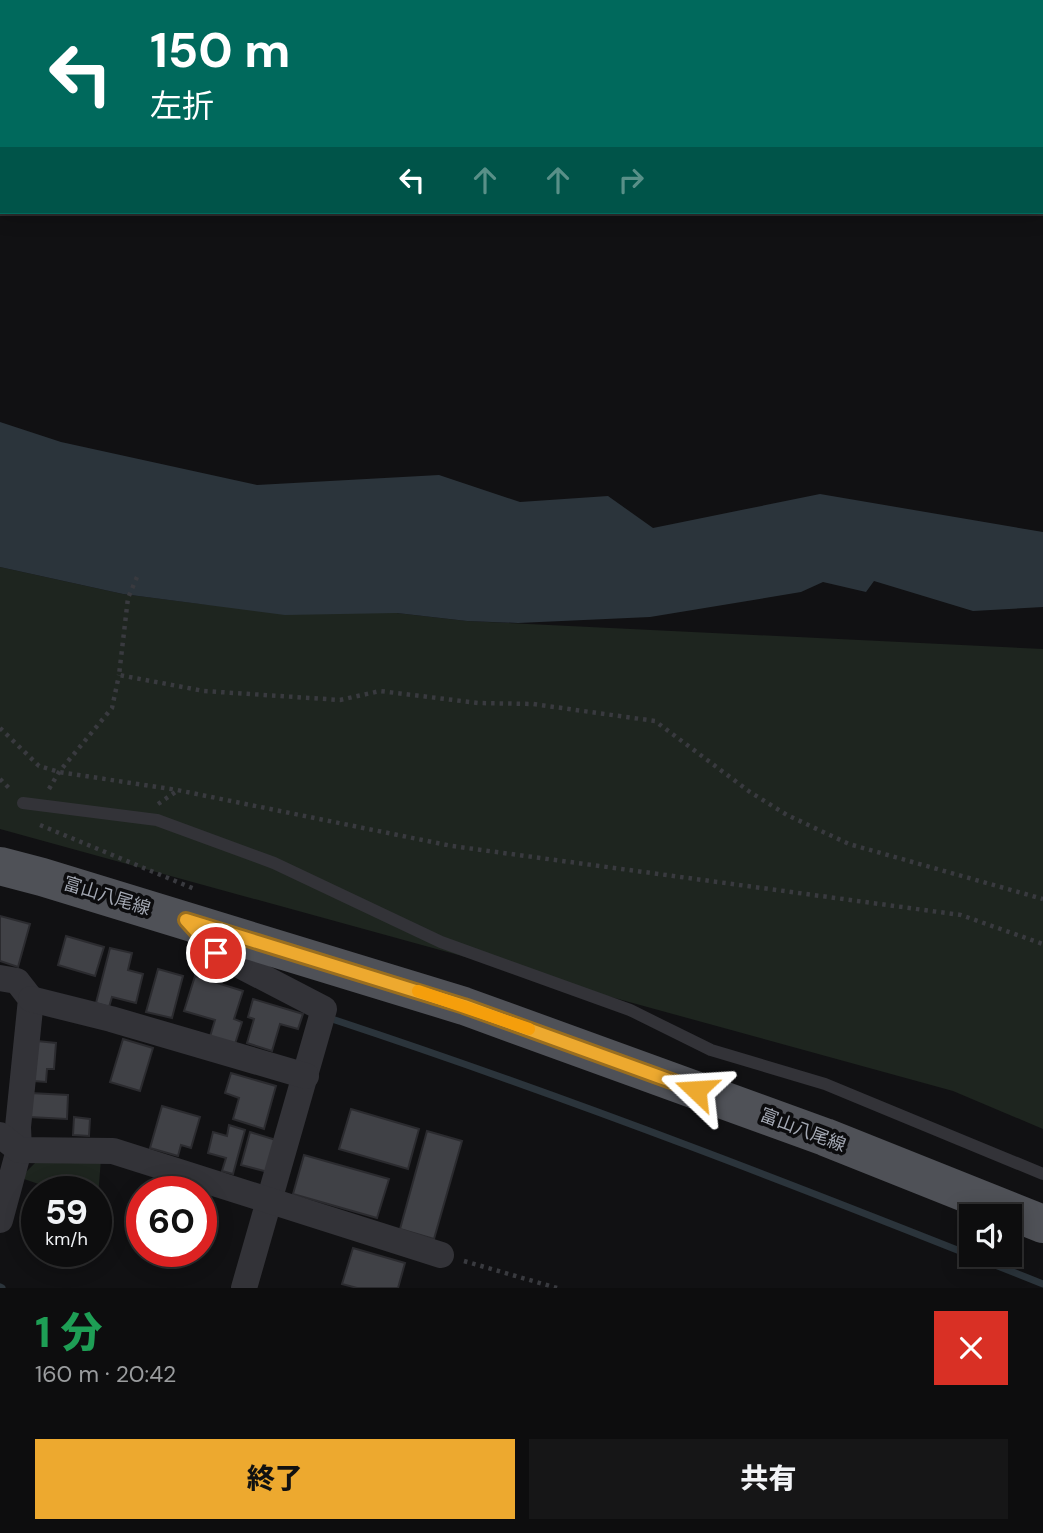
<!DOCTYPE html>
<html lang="ja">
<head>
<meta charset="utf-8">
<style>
	body { margin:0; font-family:"DM Sans","Noto Sans JP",sans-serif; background:#161617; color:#f1f3f6; height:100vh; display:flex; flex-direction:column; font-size:26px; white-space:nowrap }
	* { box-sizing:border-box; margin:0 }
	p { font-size:23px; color:#9a9c9e }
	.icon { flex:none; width:38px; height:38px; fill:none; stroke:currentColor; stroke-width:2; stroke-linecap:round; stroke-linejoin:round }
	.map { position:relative; height:1288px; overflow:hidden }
	.panel { display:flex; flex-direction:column; background:#0d0d0e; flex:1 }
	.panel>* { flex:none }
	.top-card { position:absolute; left:0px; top:0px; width:1043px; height:214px; box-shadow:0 4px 18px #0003,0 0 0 2px #2d2d2e; background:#00695c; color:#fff; overflow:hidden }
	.fabs { position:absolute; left:959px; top:1204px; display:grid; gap:14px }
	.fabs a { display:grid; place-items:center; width:63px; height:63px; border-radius:0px; background:#0d0d0e; box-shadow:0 4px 18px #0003,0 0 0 2px #2d2d2e; font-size:35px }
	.speed { position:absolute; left:21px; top:1176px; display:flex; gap:14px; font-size:35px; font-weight:700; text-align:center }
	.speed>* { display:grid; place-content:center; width:91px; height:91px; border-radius:50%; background:#0d0d0e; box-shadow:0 4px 18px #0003,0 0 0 2px #2d2d2e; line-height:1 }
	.speed small { font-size:18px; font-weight:400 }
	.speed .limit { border:10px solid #d22; background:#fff; color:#111 }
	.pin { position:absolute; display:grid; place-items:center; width:60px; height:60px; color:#fff; margin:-30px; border:4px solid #fff; border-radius:50%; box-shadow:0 2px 7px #0007 }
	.me { position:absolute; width:77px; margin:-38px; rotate:290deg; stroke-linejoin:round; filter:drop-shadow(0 0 5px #0008) }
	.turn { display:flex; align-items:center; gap:24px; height:147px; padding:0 35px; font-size:32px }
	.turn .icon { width:91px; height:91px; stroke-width:2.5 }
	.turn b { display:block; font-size:49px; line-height:60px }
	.lanes { display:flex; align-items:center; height:66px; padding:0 35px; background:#0003; justify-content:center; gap:35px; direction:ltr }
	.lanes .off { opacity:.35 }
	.round { display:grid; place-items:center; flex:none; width:74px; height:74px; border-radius:0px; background:#161617 }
	.headline { display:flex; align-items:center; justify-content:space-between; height:119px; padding:0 35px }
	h1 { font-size:42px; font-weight:800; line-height:52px; color:#1e9e55 }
	.action { display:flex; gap:14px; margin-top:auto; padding:14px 35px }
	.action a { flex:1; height:80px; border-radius:0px; background:#eda92f; color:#111; font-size:28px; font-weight:800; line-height:80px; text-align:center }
	.action a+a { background:#161617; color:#f1f3f6 }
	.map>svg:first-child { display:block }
	.green { fill:#1e251f }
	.water { fill:#2b343b }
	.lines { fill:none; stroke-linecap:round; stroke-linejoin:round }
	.stream { stroke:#2b343b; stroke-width:7 }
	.building { fill:#404146; stroke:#2b2b2f; stroke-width:2 }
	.path { stroke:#393a3f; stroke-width:4.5; stroke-dasharray:3.5 5; stroke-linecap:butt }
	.lane { stroke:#333338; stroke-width:12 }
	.street { stroke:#333338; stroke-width:26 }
	.primary { stroke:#4f5157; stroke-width:38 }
	.route-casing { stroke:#9a6e1f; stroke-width:18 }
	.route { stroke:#eda92f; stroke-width:12 }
	.slow { stroke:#f59e0b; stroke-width:12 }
	.labels { text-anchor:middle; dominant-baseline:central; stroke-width:7; stroke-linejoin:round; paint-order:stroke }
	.street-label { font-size:18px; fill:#a3a8b3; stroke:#0c0c0e }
</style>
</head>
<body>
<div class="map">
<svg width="1043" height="1288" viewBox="0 0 1043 1288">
	<rect width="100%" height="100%" fill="#111113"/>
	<g class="green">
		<polygon points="0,567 123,594 201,604 397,613 467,621 1043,649 1043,1129 953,1091 0,829"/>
		<polygon points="101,1159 98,1197 96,1192 62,1192 24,1179 26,1172 37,1161"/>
	</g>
	<g class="water">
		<polygon points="836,0 1043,0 1043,66 1041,2"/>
		<polygon points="0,422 61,442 257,485 439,475 520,502 608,496 653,528 820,494 1043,532 1043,607 973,611 874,581 866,592 823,582 801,592 650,617 518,623 467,621 397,613 285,615 123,594 0,567"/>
	</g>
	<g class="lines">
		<g class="stream">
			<path d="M 335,1020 C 574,1099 810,1191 1043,1284"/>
			<polyline points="0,1287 2,1288"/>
		</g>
	</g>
	<g class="building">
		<polygon points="0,916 30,924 18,967 0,961"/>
		<polygon points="66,936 104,947 95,976 58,965"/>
		<polygon points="110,948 132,953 128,970 143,974 136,1003 112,997 109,1007 96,1003"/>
		<polygon points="158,969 183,976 172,1018 146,1012"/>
		<polygon points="195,976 243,991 234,1019 242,1022 234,1047 209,1040 215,1020 184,1011"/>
		<polygon points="253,999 303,1014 298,1029 280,1024 272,1051 247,1043 254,1019 248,1017"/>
		<polygon points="123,1039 153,1048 140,1091 110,1082"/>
		<polygon points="37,1041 56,1043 54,1069 47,1069 46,1082 34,1081"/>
		<polygon points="231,1073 276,1086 264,1129 233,1119 239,1098 225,1093"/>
		<polygon points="30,1093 68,1095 67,1119 29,1117"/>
		<polygon points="162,1106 200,1117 191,1148 181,1145 178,1156 150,1148"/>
		<polygon points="351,1109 419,1129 408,1169 339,1149"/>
		<polygon points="74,1117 90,1119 89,1136 73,1135"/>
		<polygon points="229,1125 245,1130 233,1174 222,1171 226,1158 208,1153 213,1132 227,1136"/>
		<polygon points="427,1131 462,1141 434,1239 400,1229"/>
		<polygon points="250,1132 276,1140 268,1172 241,1165"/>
		<polygon points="304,1155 389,1179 377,1218 293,1194"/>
		<polygon points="353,1248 405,1263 398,1288 357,1288 342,1284"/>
	</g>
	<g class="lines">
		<g class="path">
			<polyline points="137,577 128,598 119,675 204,691 340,700 380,691 478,703 533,704 655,721 750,792 787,815 849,844 1043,899"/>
			<polyline points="0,728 39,766 59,772 177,790 452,846 961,915 1043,944"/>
			<polyline points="0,779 12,791"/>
			<polyline points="49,789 59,772 112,708 119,675"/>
			<polyline points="158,804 177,791"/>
			<polyline points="40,825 197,890"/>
			<polyline points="464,1261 557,1288"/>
		</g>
		<polyline class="lane" points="23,803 157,820 274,863 441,942 630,1010 711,1050 825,1084 1043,1174"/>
		<g class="street">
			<polyline points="188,923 216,953 324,1009 244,1288"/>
			<polyline points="0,978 17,981 31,999 18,1127 19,1150 0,1220"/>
			<polyline points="31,999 111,1019 306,1076"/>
			<polyline points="0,1135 19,1150 113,1151 441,1255"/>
		</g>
		<polyline class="primary" points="0,866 42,877 464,1006 825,1137 1043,1224"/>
	</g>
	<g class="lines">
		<g class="route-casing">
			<polyline id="route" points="216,953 186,920 464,1006 696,1090"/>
		</g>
		<use href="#route" class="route"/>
		<polyline class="slow" points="418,991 529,1029"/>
	</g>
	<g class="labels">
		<g class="street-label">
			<text transform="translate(107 896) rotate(17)">富山八尾線</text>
			<text transform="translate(803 1130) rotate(21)">富山八尾線</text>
		</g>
	</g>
</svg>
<div class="fabs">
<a><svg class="icon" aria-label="sound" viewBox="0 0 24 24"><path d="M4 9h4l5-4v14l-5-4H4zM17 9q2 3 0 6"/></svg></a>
</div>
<div class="speed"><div>59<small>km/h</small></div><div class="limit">60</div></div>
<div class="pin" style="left:216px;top:953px;background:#d93025"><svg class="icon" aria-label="arrive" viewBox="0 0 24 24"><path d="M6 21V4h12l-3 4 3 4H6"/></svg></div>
<svg class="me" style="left:696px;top:1090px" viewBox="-20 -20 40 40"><path d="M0-17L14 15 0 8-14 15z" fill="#eda92f" stroke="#fff" stroke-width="4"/></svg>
<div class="top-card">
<div class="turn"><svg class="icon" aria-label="left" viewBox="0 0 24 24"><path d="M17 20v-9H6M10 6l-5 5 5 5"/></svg><div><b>150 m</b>左折</div></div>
<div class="lanes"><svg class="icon" aria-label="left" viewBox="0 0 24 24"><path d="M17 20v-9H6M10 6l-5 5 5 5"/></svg><svg class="icon off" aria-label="ahead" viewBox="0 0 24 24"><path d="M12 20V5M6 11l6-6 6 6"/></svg><svg class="icon off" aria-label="ahead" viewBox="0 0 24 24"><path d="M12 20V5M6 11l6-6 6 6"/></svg><svg class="icon off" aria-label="right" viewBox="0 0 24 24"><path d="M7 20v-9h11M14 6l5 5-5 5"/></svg></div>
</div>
</div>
<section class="panel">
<div class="headline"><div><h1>1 分</h1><p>160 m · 20:42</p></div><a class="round" style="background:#d93025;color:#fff"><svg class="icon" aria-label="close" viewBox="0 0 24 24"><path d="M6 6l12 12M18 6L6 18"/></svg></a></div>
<div class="action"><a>終了</a><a>共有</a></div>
</section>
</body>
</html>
